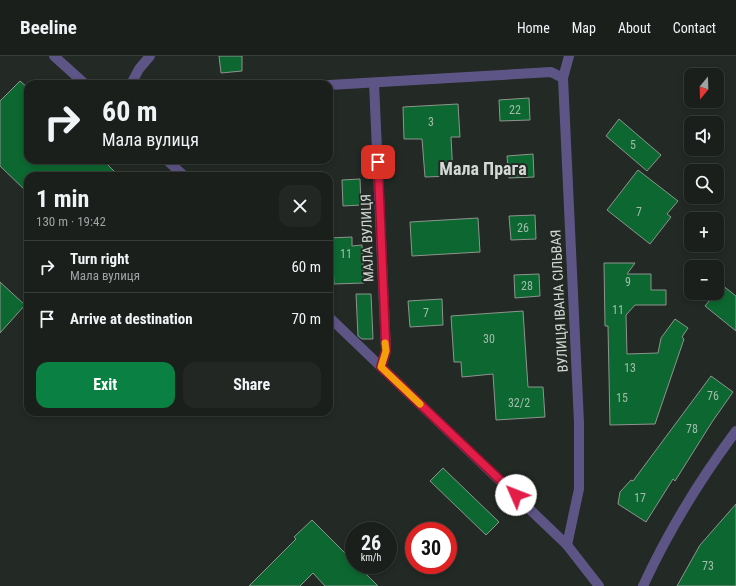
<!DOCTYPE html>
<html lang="en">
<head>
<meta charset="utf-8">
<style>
	body { margin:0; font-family:"Roboto Condensed",sans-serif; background:#232724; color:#f1f3f6; height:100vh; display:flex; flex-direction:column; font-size:15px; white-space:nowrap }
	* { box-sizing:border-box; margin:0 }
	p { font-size:13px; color:#9fa2a3 }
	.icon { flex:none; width:22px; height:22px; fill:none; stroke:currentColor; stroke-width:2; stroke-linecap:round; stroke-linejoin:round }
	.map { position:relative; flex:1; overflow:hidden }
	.panel { position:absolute; left:24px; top:116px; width:309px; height:244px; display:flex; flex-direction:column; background:#1a1f1b; border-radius:12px; box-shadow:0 2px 6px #0003,0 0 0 1px #383d3a }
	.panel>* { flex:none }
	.top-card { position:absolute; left:24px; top:24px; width:309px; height:84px; border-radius:12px; box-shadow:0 2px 6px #0003,0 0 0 1px #383d3a; background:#1a1f1b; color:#f1f3f6; overflow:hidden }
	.needle { width:26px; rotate:199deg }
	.buttons { position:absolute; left:684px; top:12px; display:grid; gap:8px }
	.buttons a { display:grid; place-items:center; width:40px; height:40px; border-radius:8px; background:#1a1f1b; box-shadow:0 2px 6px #0003,0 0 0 1px #383d3a; font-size:20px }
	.speed { position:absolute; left:345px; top:466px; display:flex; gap:8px; font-size:20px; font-weight:700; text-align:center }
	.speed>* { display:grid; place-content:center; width:52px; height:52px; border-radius:50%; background:#1a1f1b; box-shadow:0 2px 6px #0003,0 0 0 1px #383d3a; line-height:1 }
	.speed small { font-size:10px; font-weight:400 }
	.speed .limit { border:6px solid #d22; background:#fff; color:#111 }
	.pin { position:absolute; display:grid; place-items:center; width:34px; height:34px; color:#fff; margin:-17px; border-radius:8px; box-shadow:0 2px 6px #0006 }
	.me { position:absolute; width:44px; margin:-22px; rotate:314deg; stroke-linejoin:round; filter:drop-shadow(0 0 3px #0008) }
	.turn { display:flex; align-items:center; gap:14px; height:84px; padding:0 12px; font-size:18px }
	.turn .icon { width:52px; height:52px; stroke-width:2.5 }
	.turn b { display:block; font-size:28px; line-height:34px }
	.round { display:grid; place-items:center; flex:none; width:42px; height:42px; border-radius:12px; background:#232724 }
	.summary { display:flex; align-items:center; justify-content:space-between; height:68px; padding:0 12px }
	h1 { font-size:24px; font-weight:700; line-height:30px }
	.cta { display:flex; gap:8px; margin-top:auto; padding:8px 12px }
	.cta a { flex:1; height:46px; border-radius:12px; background:#0b8043; color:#fff; font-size:16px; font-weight:700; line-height:46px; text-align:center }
	.cta a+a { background:#232724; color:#f1f3f6 }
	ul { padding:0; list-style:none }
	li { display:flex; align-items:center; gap:12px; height:52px; padding:0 12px; border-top:1px solid #383d3a }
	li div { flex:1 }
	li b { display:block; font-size:15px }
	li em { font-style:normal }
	header { display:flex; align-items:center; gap:24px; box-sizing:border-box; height:56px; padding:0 20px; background:#1a1f1b; border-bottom:1px solid #383d3a }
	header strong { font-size:19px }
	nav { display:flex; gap:22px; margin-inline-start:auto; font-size:14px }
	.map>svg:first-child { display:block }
	.building { fill:#0d6730; stroke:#8d958e }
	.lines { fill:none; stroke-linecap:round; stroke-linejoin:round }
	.minor { stroke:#5e5587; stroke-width:10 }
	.route-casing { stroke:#92132f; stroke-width:10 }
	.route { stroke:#e11d48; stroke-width:7 }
	.slow { stroke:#f59e0b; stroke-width:7 }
	.labels { text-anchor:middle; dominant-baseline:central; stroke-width:4; stroke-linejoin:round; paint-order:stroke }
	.number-label { font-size:12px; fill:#a3bcac }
	.street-label { font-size:14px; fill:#d5d9d5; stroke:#232924 }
	.district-label { font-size:18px; font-weight:bold; fill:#d5d9d5; stroke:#232924 }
</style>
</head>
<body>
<header>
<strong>Beeline</strong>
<nav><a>Home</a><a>Map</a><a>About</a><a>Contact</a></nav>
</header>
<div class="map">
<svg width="736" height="530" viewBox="0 0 736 530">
	<rect width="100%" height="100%" fill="#232924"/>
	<g class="building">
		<polygon points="219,0 242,0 242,15 221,17"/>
		<polygon points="20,25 28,32 28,104 103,104 119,120 28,120 28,137 0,110 0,45"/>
		<polygon points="529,42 530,64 500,65 499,44"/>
		<polygon points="458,48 460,81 451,81 453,120 425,121 422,83 404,83 403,51"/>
		<polygon points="619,63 661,99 647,115 606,80"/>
		<polygon points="533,98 534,121 509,122 507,100"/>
		<polygon points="638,114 678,145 667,158 671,161 650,188 607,154"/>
		<polygon points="360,123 361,149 343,150 342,124"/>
		<polygon points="535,159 536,183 511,184 509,160"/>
		<polygon points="478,162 480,196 412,200 410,166"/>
		<polygon points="352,181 352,190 362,189 364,227 334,228 333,207 329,208 329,182"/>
		<polygon points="604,207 635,207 627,218 651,218 651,234 666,234 666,249 635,249 626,259 627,298 658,297 661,282 675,263 688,272 682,281 684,283 655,368 610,369 608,270 605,270"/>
		<polygon points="539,218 540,240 515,242 514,219"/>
		<polygon points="0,226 25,249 0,277"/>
		<polygon points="722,229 736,240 736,275 705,250"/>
		<polygon points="356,238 371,238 373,283 362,283 358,280"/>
		<polygon points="442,243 443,269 410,271 408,245"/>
		<polygon points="523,255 528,331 543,331 545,361 496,364 493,318 462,321 461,306 454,306 451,260"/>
		<polygon points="711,320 733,336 712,366 675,425 673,423 646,466 618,448 620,436 631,424 633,425"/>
		<polygon points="443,412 499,466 486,479 430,425"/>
		<polygon points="736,448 736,530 677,530 700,489"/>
		<polygon points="312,464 354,506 354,509 357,509 378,530 325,530 313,517 300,530 249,530 296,483 294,481"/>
	</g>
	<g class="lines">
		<g class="minor">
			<polyline points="54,0 85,28"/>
			<polyline points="374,27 386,295 381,311"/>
			<polyline points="131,28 139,13 150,0"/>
			<polyline points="329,29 551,16 563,22"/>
			<polyline points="167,104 184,120"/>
			<polyline points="329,261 567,489 599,530"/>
			<polyline points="567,489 579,433 579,367 563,22 569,0"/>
			<path d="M 643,530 C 668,476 701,422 736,375"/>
		</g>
	</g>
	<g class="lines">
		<g class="route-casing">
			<polyline id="route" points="378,106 386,295 381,311 516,439"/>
		</g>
		<use href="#route" class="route"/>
		<polyline class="slow" points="385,287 386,295 381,311 420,348"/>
	</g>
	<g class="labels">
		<g class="number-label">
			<text x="515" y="54">22</text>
			<text x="431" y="66">3</text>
			<text x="633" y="89">5</text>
			<text x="639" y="156">7</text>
			<text x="523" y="172">26</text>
			<text x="346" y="198">11</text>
			<text x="628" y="226">9</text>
			<text x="527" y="230">28</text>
			<text x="618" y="254">11</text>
			<text x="426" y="257">7</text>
			<text x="489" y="283">30</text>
			<text x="630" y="312">13</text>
			<text x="713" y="340">76</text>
			<text x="622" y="342">15</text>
			<text x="519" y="347">32/2</text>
			<text x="692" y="373">78</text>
			<text x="640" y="442">17</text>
			<text x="708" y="510">73</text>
		</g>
		<g class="street-label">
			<text transform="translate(367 182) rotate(-92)">МАЛА ВУЛИЦЯ</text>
			<text transform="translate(559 245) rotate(-93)">ВУЛИЦЯ ІВАНА СІЛЬВАЯ</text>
		</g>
		<g class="district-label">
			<text x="483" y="112">Мала Прага</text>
		</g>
	</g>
</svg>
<div class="buttons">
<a><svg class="needle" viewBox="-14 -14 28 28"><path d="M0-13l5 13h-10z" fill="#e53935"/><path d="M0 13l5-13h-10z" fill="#9fa2a3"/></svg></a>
<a><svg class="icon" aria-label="sound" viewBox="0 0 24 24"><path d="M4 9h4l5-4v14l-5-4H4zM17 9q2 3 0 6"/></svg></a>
<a><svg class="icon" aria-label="search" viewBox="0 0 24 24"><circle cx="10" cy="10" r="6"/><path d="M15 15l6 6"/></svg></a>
<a>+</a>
<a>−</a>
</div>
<div class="speed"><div>26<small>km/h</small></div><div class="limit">30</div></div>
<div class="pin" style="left:378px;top:106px;background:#d93025"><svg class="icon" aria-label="arrive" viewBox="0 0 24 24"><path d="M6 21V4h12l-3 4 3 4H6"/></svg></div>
<svg class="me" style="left:516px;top:439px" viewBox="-20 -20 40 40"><circle r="19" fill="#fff"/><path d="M0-13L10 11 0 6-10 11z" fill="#e11d48"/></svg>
<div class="top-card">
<div class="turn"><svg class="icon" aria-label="right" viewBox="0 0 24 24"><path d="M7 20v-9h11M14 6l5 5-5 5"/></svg><div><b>60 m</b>Мала вулиця</div></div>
</div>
<section class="panel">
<div class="summary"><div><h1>1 min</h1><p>130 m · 19:42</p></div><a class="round"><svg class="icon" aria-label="close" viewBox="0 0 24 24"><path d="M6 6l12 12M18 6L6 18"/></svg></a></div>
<ul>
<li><svg class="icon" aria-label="right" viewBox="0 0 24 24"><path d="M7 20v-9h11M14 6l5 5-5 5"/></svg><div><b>Turn right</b><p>Мала вулиця</p></div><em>60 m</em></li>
<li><svg class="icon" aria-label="arrive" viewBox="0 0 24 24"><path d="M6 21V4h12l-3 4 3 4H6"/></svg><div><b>Arrive at destination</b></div><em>70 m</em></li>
</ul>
<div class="cta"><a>Exit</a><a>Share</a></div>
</section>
</div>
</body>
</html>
